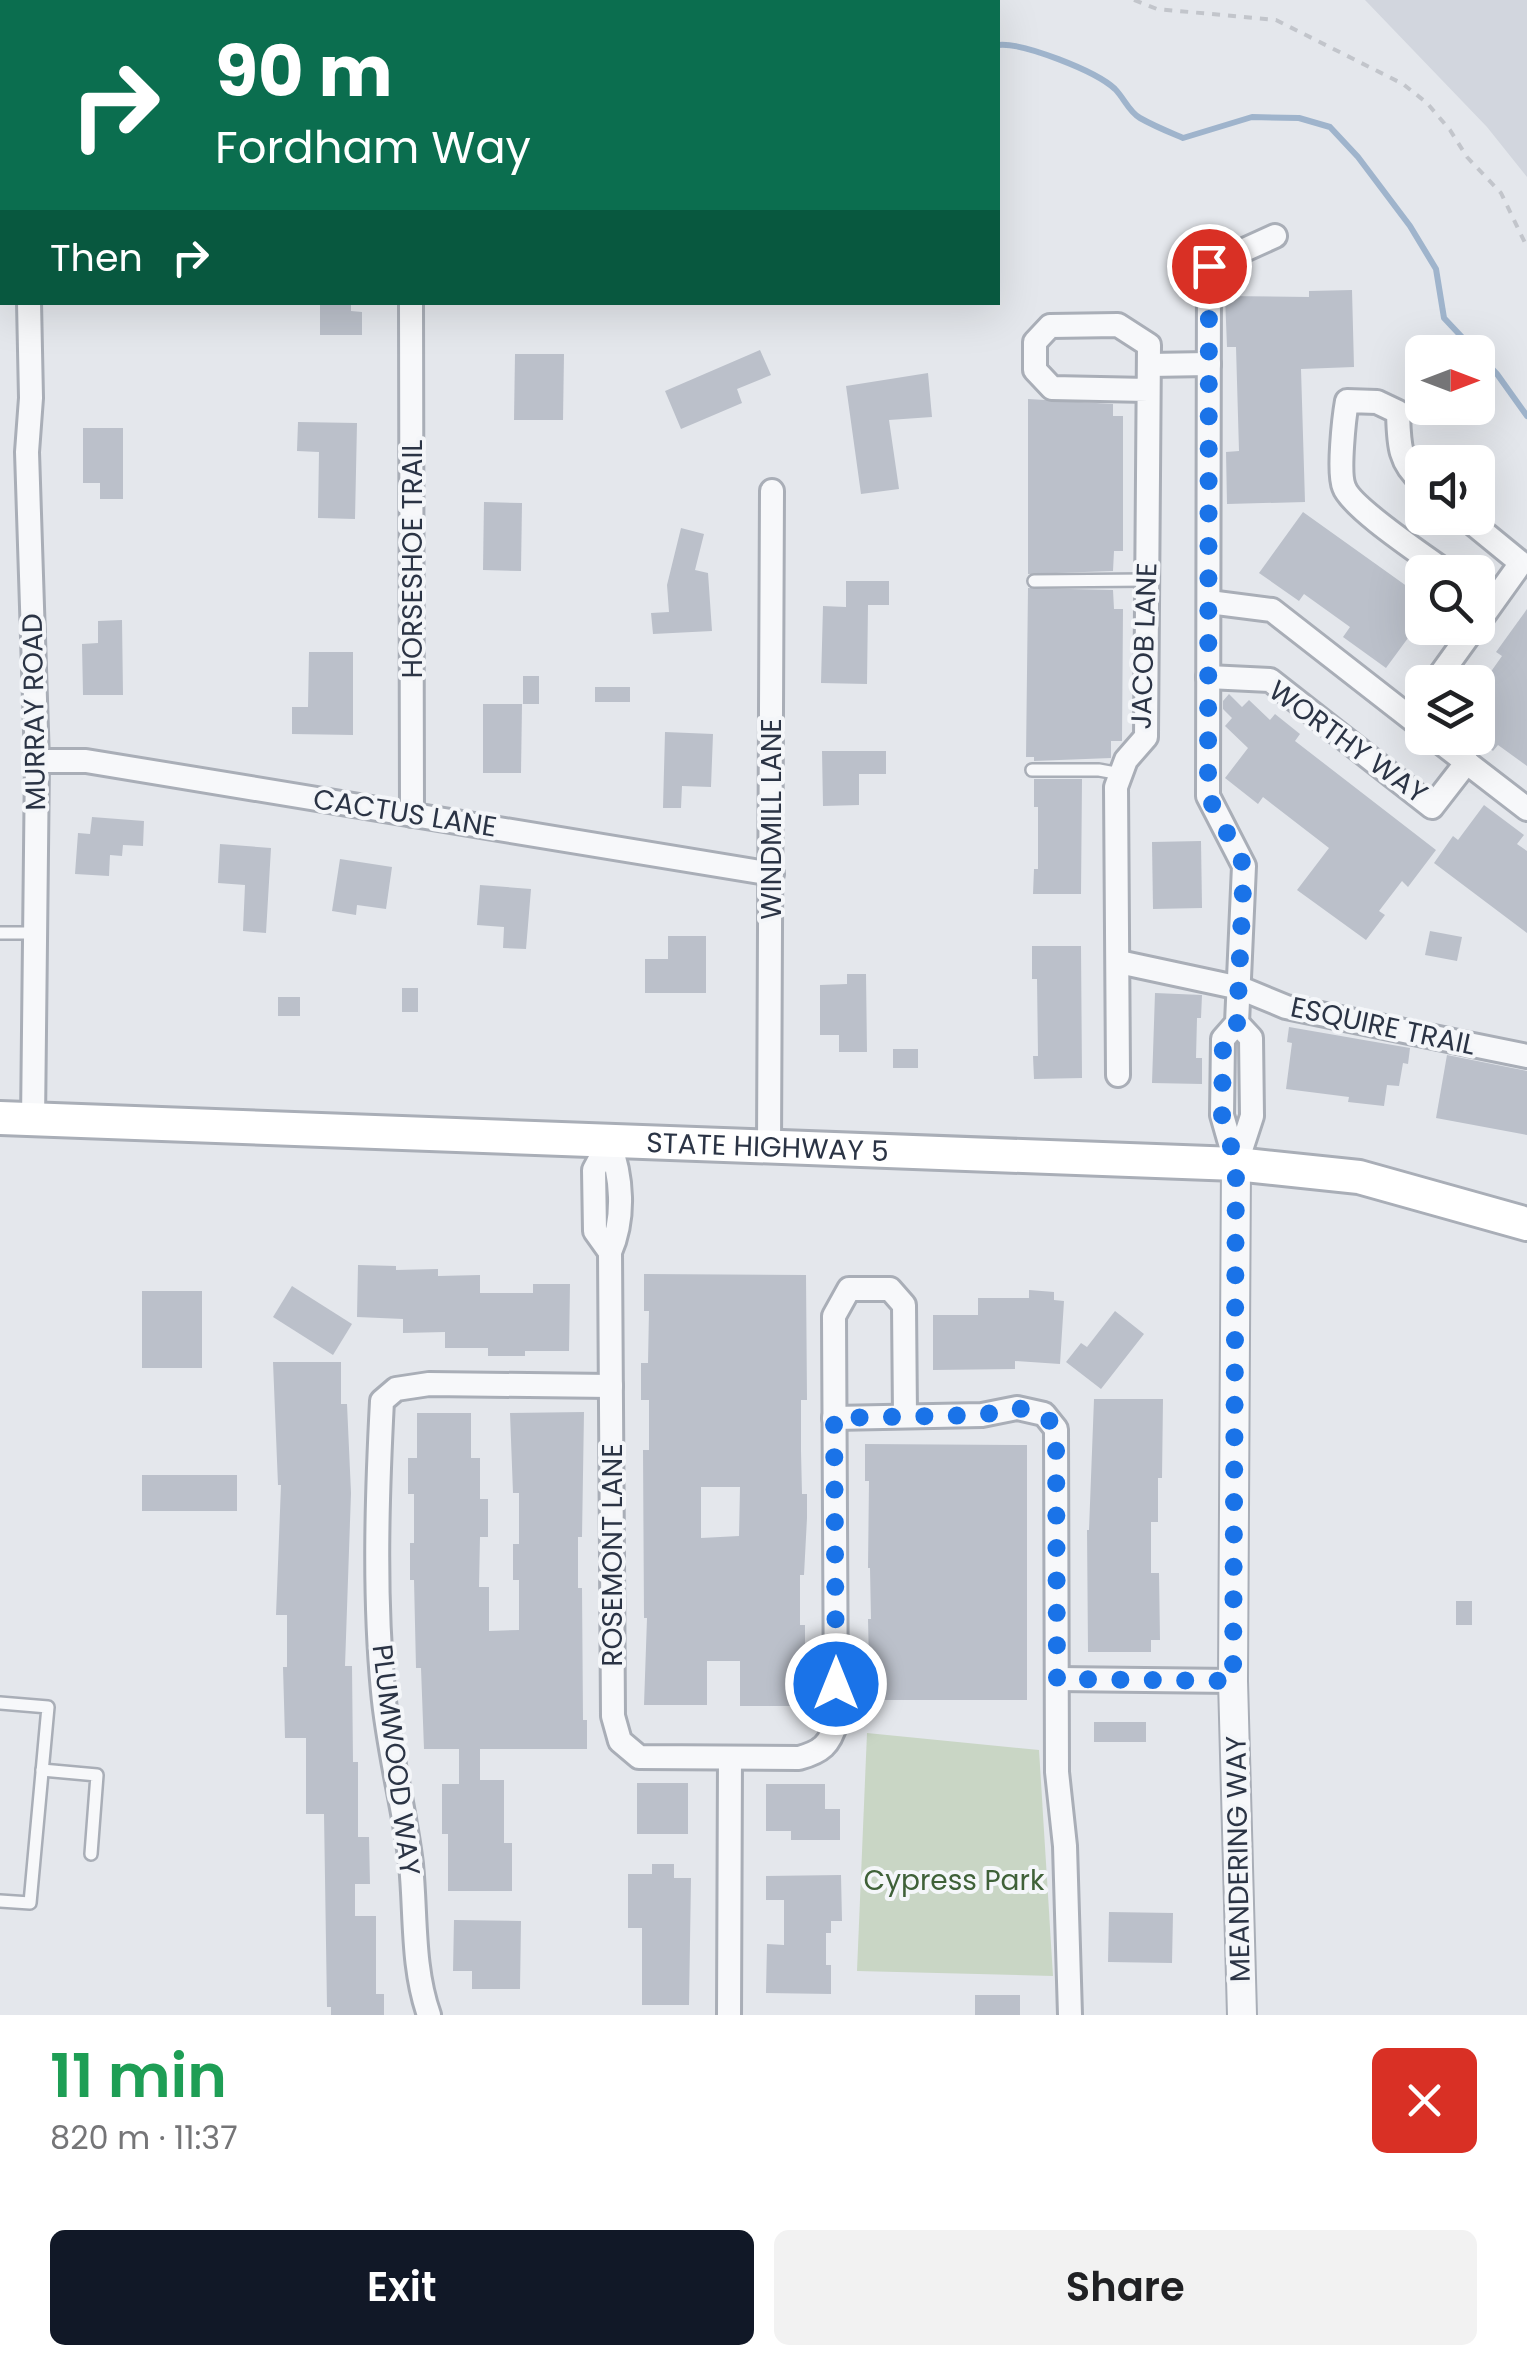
<!DOCTYPE html>
<html lang="en">
<head>
<meta charset="utf-8">
<style>
	body { margin:0; font-family:Poppins,sans-serif; background:#f2f2f2; color:#202124; height:100vh; display:flex; flex-direction:column; font-size:38px; white-space:nowrap }
	* { box-sizing:border-box; margin:0 }
	p { font-size:32px; color:#757577 }
	.icon { flex:none; width:55px; height:55px; fill:none; stroke:currentColor; stroke-width:2; stroke-linecap:round; stroke-linejoin:round }
	.map { position:relative; height:2015px; overflow:hidden }
	.drawer { display:flex; flex-direction:column; background:#fff; flex:1 }
	.drawer>* { flex:none }
	.banner { position:absolute; left:0px; top:0px; width:1000px; height:305px; box-shadow:0 10px 40px #0002; background:#0b6e4f; color:#fff; overflow:hidden }
	.needle { width:65px; rotate:90deg }
	.controls { position:absolute; left:1405px; top:335px; display:grid; gap:20px }
	.controls a { display:grid; place-items:center; width:90px; height:90px; border-radius:15px; background:#fff; box-shadow:0 10px 40px #0002; font-size:50px }
	.pin { position:absolute; display:grid; place-items:center; width:85px; height:85px; color:#fff; margin:-42px; border:5px solid #fff; border-radius:50%; box-shadow:0 2px 10px #0007 }
	.me { position:absolute; width:110px; margin:-55px; rotate:0deg; stroke-linejoin:round; filter:drop-shadow(0 0 8px #0008) }
	.turn { display:flex; align-items:center; gap:35px; height:210px; padding:0 50px; font-size:45px }
	.turn .icon { width:130px; height:130px; stroke-width:2.5 }
	.turn b { display:block; font-size:70px; line-height:85px }
	.then { display:flex; align-items:center; height:95px; padding:0 50px; background:#0003; gap:20px; font-size:38px }
	.round { display:grid; place-items:center; flex:none; width:105px; height:105px; border-radius:15px; background:#f2f2f2 }
	.headline { display:flex; align-items:center; justify-content:space-between; height:170px; padding:0 50px }
	h1 { font-size:60px; font-weight:600; line-height:75px; color:#1e9e55 }
	.action { display:flex; gap:20px; margin-top:auto; padding:20px 50px }
	.action a { flex:1; height:115px; border-radius:15px; background:#111827; color:#fff; font-size:40px; font-weight:600; line-height:115px; text-align:center }
	.action a+a { background:#f2f2f2; color:#202124 }
	.map>svg:first-child { display:block }
	.built { fill:#d2d6de }
	.green { fill:#c9d6c5 }
	.lines { fill:none; stroke-linecap:round; stroke-linejoin:round }
	.stream { stroke:#9fb4cc; stroke-width:6 }
	.building { fill:#bbc0ca; fill-rule:evenodd }
	.service-casing { stroke:#a9aeb7; stroke-width:16 }
	.minor-casing { stroke:#a9aeb7; stroke-width:28 }
	.tertiary-casing { stroke:#a9aeb7; stroke-width:32 }
	.secondary-casing { stroke:#a9aeb7; stroke-width:38 }
	.path { stroke:#c2c5cb; stroke-width:4; stroke-dasharray:8 8; stroke-linecap:butt }
	.service { stroke:#f7f8fa; stroke-width:11 }
	.minor { stroke:#f7f8fa; stroke-width:22 }
	.tertiary { stroke:#f7f8fa; stroke-width:28 }
	.secondary { stroke:#fff; stroke-width:32 }
	.route { stroke:#1a73e8; stroke-width:18; stroke-dasharray:0 32.4 }
	.labels { text-anchor:middle; dominant-baseline:central; stroke-width:8; stroke-linejoin:round; paint-order:stroke }
	.street-label { font-size:28px; fill:#2b3445; stroke:#f4f6f9 }
	.park-label { font-size:28px; fill:#3f6138; stroke:#f4f6f9 }
</style>
</head>
<body>
<div class="map">
<svg width="1527" height="2015" viewBox="0 0 1527 2015">
	<rect width="100%" height="100%" fill="#e4e7ec"/>
	<polygon class="built" points="1365,0 1527,0 1527,177 1487,127"/>
	<polygon class="green" points="867,1733 1039,1750 1053,1976 857,1971"/>
	<g class="lines">
		<g class="stream">
			<polyline points="830,0 831,2"/>
			<path d="M 998,45 C 1022,42 1096,71 1115,89 C 1124,98 1129,112 1140,118 C 1154,126 1169,132 1183,138 L 1252,117 L 1299,118 L 1330,127 L 1358,157 L 1410,226 L 1436,269 L 1444,318 L 1476,352"/>
			<polyline points="1478,354 1497,374 1527,416"/>
		</g>
	</g>
	<g class="building">
		<polygon points="1352,290 1354,367 1301,369 1305,502 1227,504 1226,452 1239,451 1236,347 1227,347 1225,296 1309,297 1309,291"/>
		<polygon points="320,302 351,302 351,311 362,312 362,335 320,335"/>
		<polygon points="760,350 771,375 737,389 742,403 681,429 665,391"/>
		<polygon points="515,354 564,354 563,420 514,420"/>
		<polygon points="928,373 932,417 889,420 899,489 861,494 846,386"/>
		<polygon points="1028,399 1113,404 1113,416 1123,416 1123,551 1114,551 1113,571 1028,574"/>
		<polygon points="298,422 357,423 355,519 318,518 319,452 297,451"/>
		<polygon points="83,428 123,428 123,499 100,499 100,483 83,483"/>
		<polygon points="484,502 522,503 521,571 483,570"/>
		<polygon points="1303,512 1422,597 1422,626 1412,641 1408,638 1386,668 1343,637 1350,627 1304,594 1299,601 1259,573"/>
		<polygon points="681,528 704,534 695,570 708,573 712,631 653,634 651,613 669,612 667,585"/>
		<polygon points="846,581 889,581 889,605 868,605 867,684 821,683 823,606 846,607"/>
		<polygon points="1028,588 1113,590 1114,609 1123,609 1122,741 1111,741 1111,758 1034,761 1034,757 1026,757"/>
		<polygon points="1527,609 1527,766 1498,745 1493,751 1478,740 1478,690 1502,656 1496,652"/>
		<polygon points="122,620 123,695 83,695 82,644 98,643 98,621"/>
		<polygon points="309,652 353,652 353,735 292,734 292,707 308,707"/>
		<rect x="523" y="676" width="16" height="28"/>
		<rect x="595" y="687" width="35" height="15"/>
		<polygon points="1229,694 1242,707 1249,700 1270,720 1275,714 1300,734 1295,741 1436,850 1408,887 1402,881 1379,911 1385,915 1366,940 1297,890 1329,848 1263,797 1258,804 1225,778 1248,748 1225,726 1232,718 1223,709 1223,701"/>
		<polygon points="483,704 522,704 521,773 483,773"/>
		<polygon points="665,732 713,734 711,787 682,786 681,808 663,808"/>
		<polygon points="822,751 886,751 886,774 859,774 859,805 823,806"/>
		<polygon points="1034,779 1082,779 1081,894 1033,894 1034,869 1038,869 1038,807 1034,807"/>
		<polygon points="1484,805 1524,835 1517,844 1527,851 1527,933 1434,863 1453,836 1458,840"/>
		<polygon points="92,817 144,821 143,846 123,845 122,856 110,855 109,876 75,874 78,833 90,834"/>
		<polygon points="1201,841 1202,908 1153,909 1152,842"/>
		<polygon points="220,844 271,848 266,933 243,931 245,885 218,883"/>
		<polygon points="340,859 392,867 386,909 357,905 356,915 332,911"/>
		<polygon points="480,885 531,889 526,949 503,948 504,927 477,925"/>
		<polygon points="1430,931 1462,937 1457,961 1425,955"/>
		<polygon points="668,936 706,936 706,993 645,993 645,959 668,959"/>
		<polygon points="1032,946 1081,946 1082,1078 1034,1079 1033,1056 1038,1056 1037,979 1032,979"/>
		<polygon points="847,974 866,974 867,1052 839,1052 839,1035 820,1035 820,985 847,984"/>
		<rect x="402" y="988" width="16" height="24"/>
		<polygon points="1155,993 1202,995 1201,1018 1197,1018 1196,1058 1202,1058 1202,1084 1152,1083"/>
		<rect x="278" y="997" width="22" height="19"/>
		<polygon points="1289,1027 1410,1048 1408,1064 1403,1063 1399,1086 1387,1085 1384,1106 1348,1102 1349,1097 1286,1089 1292,1043 1287,1042"/>
		<rect x="893" y="1049" width="25" height="19"/>
		<polygon points="1447,1055 1527,1071 1527,1135 1436,1118"/>
		<polygon points="358,1265 396,1266 396,1270 438,1269 438,1276 480,1275 480,1293 533,1293 533,1284 570,1284 569,1351 525,1351 525,1356 488,1356 488,1348 445,1348 445,1332 403,1333 403,1319 357,1317"/>
		<path d="M 644,1274 L 806,1275 L 807,1400 L 801,1400 L 801,1451 L 802,1494 L 807,1494 L 807,1518 L 804,1575 L 800,1575 L 800,1625 L 805,1625 L 805,1706 L 740,1706 L 740,1661 L 707,1661 L 707,1705 L 644,1705 L 647,1618 L 644,1618 L 643,1450 L 649,1450 L 649,1400 L 641,1400 L 641,1363 L 648,1363 L 649,1311 L 644,1311 ZM 701,1487 L 740,1487 L 739,1536 L 701,1538 Z"/>
		<polygon points="292,1286 352,1324 333,1355 273,1317"/>
		<polygon points="1029,1290 1054,1292 1054,1300 1064,1301 1060,1364 1015,1361 1015,1369 933,1370 933,1315 978,1315 978,1298 1029,1298"/>
		<rect x="142" y="1291" width="60" height="77"/>
		<polygon points="1115,1311 1144,1334 1101,1389 1066,1362 1081,1343 1087,1347"/>
		<polygon points="273,1362 341,1362 341,1404 347,1404 351,1493 345,1666 352,1666 353,1762 358,1762 358,1837 369,1837 370,1884 355,1884 355,1916 376,1916 376,1994 384,1994 384,2015 331,2015 331,2007 327,2007 324,1814 306,1814 306,1738 285,1738 283,1667 287,1667 287,1615 276,1615 281,1485 278,1485"/>
		<polygon points="1094,1399 1163,1399 1162,1478 1158,1478 1158,1522 1151,1522 1151,1573 1159,1573 1160,1640 1151,1640 1151,1652 1088,1652 1087,1530 1089,1530"/>
		<polygon points="584,1412 582,1537 578,1537 578,1588 582,1588 583,1720 587,1720 587,1749 480,1749 480,1780 504,1780 504,1843 512,1843 512,1891 448,1891 448,1834 442,1834 442,1784 459,1784 459,1749 424,1749 421,1668 416,1668 414,1580 410,1580 410,1543 414,1543 414,1494 408,1494 408,1458 417,1458 417,1413 471,1413 471,1458 480,1458 480,1499 488,1499 488,1537 480,1537 479,1587 489,1587 489,1631 519,1630 519,1580 513,1580 513,1544 519,1544 519,1493 513,1493 510,1413"/>
		<polygon points="865,1444 1027,1445 1027,1700 865,1700 865,1664 869,1664 868,1619 871,1619 870,1568 868,1568 869,1481 865,1481"/>
		<rect x="142" y="1475" width="95" height="36"/>
		<rect x="1456" y="1601" width="16" height="24"/>
		<rect x="1094" y="1722" width="52" height="20"/>
		<rect x="637" y="1783" width="51" height="51"/>
		<polygon points="766,1784 825,1784 825,1809 840,1809 840,1840 791,1840 791,1831 766,1831"/>
		<polygon points="652,1864 674,1864 674,1878 691,1878 689,2005 642,2005 642,1928 628,1928 628,1874 652,1874"/>
		<polygon points="841,1875 842,1921 831,1921 831,1933 826,1933 826,1965 831,1965 831,1994 766,1993 767,1944 784,1945 784,1900 766,1900 766,1876"/>
		<polygon points="1109,1912 1173,1913 1172,1963 1108,1962"/>
		<polygon points="454,1920 521,1921 520,1989 472,1989 472,1971 453,1971"/>
		<rect x="975" y="1995" width="45" height="20"/>
	</g>
	<g class="lines">
		<g class="service-casing">
			<g id="service">
				<polyline points="1034,581 1147,580"/>
				<polyline points="1032,770 1099,770 1121,774"/>
				<polyline points="0,933 35,933"/>
				<polyline points="0,1703 48,1707 30,1903 0,1901"/>
				<polyline points="42,1770 97,1775 91,1854"/>
			</g>
		</g>
		<g class="minor-casing">
			<g id="minor">
				<polyline points="32,2 32,0"/>
				<polyline points="541,2 543,0"/>
				<polyline points="29,302 31,398 27,452 37,761 33,1121"/>
				<polyline points="411,302 412,815"/>
				<polyline points="1149,365 1209,364"/>
				<path d="M 1422,482 C 1398,462 1399,442 1398,412 L 1377,402 L 1347,401 C 1344,418 1338,473 1344,487 C 1351,508 1426,557 1446,572"/>
				<polyline points="1466,518 1521,563 1478,623"/>
				<polyline points="1209,602 1272,610 1422,727"/>
				<polyline points="1208,677 1270,680 1432,807 1467,762"/>
				<polyline points="1435,682 1474,628"/>
				<polyline points="1435,738 1527,809"/>
				<polyline points="37,761 86,761 772,874"/>
				<polyline points="1119,962 1240,988 1286,1007 1527,1056"/>
				<polyline points="1118,1075 1116,787 1126,760 1146,737 1149,345 1118,325 1050,326 1035,342 1035,370 1052,388 1148,390"/>
				<path d="M 609,1142 C 622,1176 625,1218 610,1252 L 613,1716 L 620,1741 L 639,1757 L 799,1758 C 821,1752 830,1745 836,1722 L 834,1316 L 849,1289 L 890,1289 L 904,1305 L 905,1416"/>
				<polyline points="609,1142 594,1170 595,1231 610,1252"/>
				<polyline points="769,1147 772,491"/>
				<polyline points="1237,1162 1252,1116 1251,1038 1237,1023"/>
				<polyline points="1236,1164 1222,1115 1223,1039 1237,1023 1244,866 1208,796 1209,266 1275,236"/>
				<polyline points="834,1418 982,1415 1017,1408 1044,1414 1056,1429 1057,1772 1065,1846 1070,2015"/>
				<polyline points="1057,1679 1233,1681"/>
				<path d="M 429,2015 C 412,1967 416,1915 411,1864 C 404,1806 388,1749 383,1691 C 374,1596 377,1497 382,1401 L 396,1389 L 429,1384 L 611,1386"/>
				<polyline points="729,2015 730,1758"/>
			</g>
		</g>
		<g class="tertiary-casing">
			<polyline id="tertiary" points="1236,1164 1233,1681 1242,2015"/>
		</g>
		<g class="secondary-casing">
			<g id="secondary">
				<path id="s1" d="M 0,1118 L 1236,1164 L 1359,1177 L 1527,1224"/>
			</g>
		</g>
		<polyline class="path" points="1134,0 1157,9 1276,20 1403,84 1427,103 1450,130 1467,157 1501,193 1527,247"/>
		<use href="#service" class="service"/>
		<use href="#minor" class="minor"/>
		<use href="#tertiary" class="tertiary"/>
		<use href="#secondary" class="secondary"/>
	</g>
	<g class="lines">
		<polyline class="route" points="836,1684 834,1418 982,1415 1017,1408 1044,1414 1056,1429 1057,1679 1233,1681 1236,1164 1222,1115 1223,1040 1237,1023 1244,866 1208,796 1209,266"/>
	</g>
	<g class="labels">
		<g class="street-label">
			<text transform="translate(412 559) rotate(-90)">HORSESHOE TRAIL</text>
			<text transform="translate(1144 646) rotate(-88)">JACOB LANE</text>
			<text transform="translate(34 712) rotate(-91)">MURRAY ROAD</text>
			<text transform="translate(1348 742) rotate(36)">WORTHY WAY</text>
			<text transform="translate(405 813) rotate(9)">CACTUS LANE</text>
			<text transform="translate(771 819) rotate(-90)">WINDMILL LANE</text>
			<text transform="translate(1383 1026) rotate(12)">ESQUIRE TRAIL</text>
			<text stroke="none"><textPath href="#s1" startOffset="768">STATE HIGHWAY 5</textPath></text>
			<text transform="translate(612 1555) rotate(-90)">ROSEMONT LANE</text>
			<text transform="translate(396 1760) rotate(83)">PLUMWOOD WAY</text>
			<text transform="translate(1238 1859) rotate(-91)">MEANDERING WAY</text>
		</g>
		<g class="park-label">
			<text x="954" y="1880">Cypress Park</text>
		</g>
	</g>
</svg>
<div class="controls">
<a><svg class="needle" viewBox="-14 -14 28 28"><path d="M0-13l5 13h-10z" fill="#e53935"/><path d="M0 13l5-13h-10z" fill="#757577"/></svg></a>
<a><svg class="icon" aria-label="sound" viewBox="0 0 24 24"><path d="M4 9h4l5-4v14l-5-4H4zM17 9q2 3 0 6"/></svg></a>
<a><svg class="icon" aria-label="search" viewBox="0 0 24 24"><circle cx="10" cy="10" r="6"/><path d="M15 15l6 6"/></svg></a>
<a><svg class="icon" aria-label="layers" viewBox="0 0 24 24"><path d="M12 4l9 5-9 5-9-5zM3 14l9 5 9-5"/></svg></a>
</div>
<div class="pin" style="left:1209px;top:266px;background:#d93025"><svg class="icon" aria-label="arrive" viewBox="0 0 24 24"><path d="M6 21V4h12l-3 4 3 4H6"/></svg></div>
<svg class="me" style="left:836px;top:1684px" viewBox="-20 -20 40 40"><circle r="17" fill="#1a73e8" stroke="#fff" stroke-width="3"/><path d="M0-11L8 9 0 5-8 9z" fill="#fff"/></svg>
<div class="banner">
<div class="turn"><svg class="icon" aria-label="right" viewBox="0 0 24 24"><path d="M7 20v-9h11M14 6l5 5-5 5"/></svg><div><b>90 m</b>Fordham Way</div></div>
<div class="then">Then<svg class="icon" aria-label="right" viewBox="0 0 24 24"><path d="M7 20v-9h11M14 6l5 5-5 5"/></svg></div>
</div>
</div>
<section class="drawer">
<div class="headline"><div><h1>11 min</h1><p>820 m · 11:37</p></div><a class="round" style="background:#d93025;color:#fff"><svg class="icon" aria-label="close" viewBox="0 0 24 24"><path d="M6 6l12 12M18 6L6 18"/></svg></a></div>
<div class="action"><a>Exit</a><a>Share</a></div>
</section>
</body>
</html>
